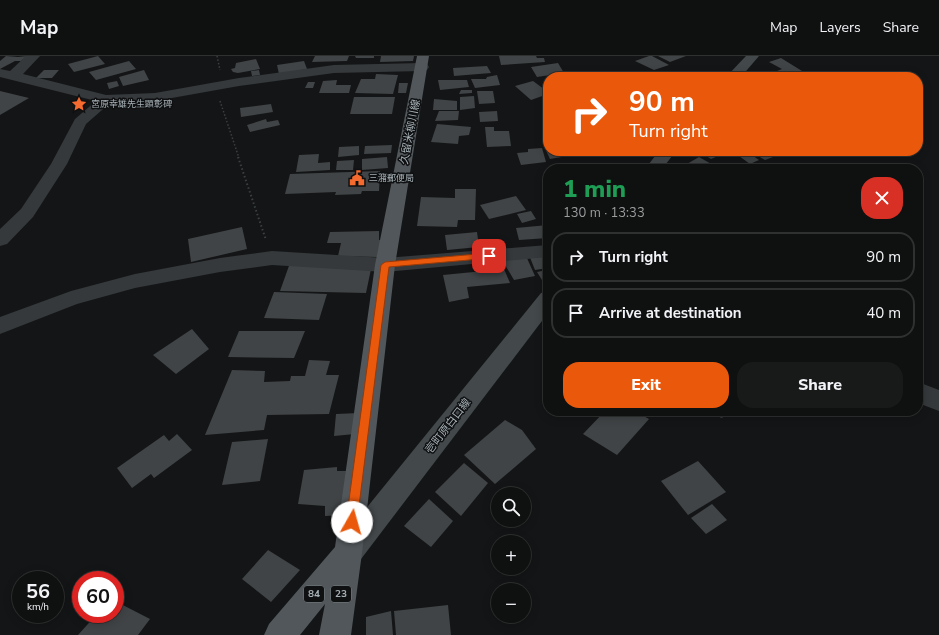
<!DOCTYPE html>
<html lang="en">
<head>
<meta charset="utf-8">
<style>
	body { margin:0; font-family:"Nunito Sans","Noto Sans JP",sans-serif; background:#181919; color:#f1f3f6; height:100vh; display:flex; flex-direction:column; font-size:15px; white-space:nowrap }
	* { box-sizing:border-box; margin:0 }
	p { font-size:13px; color:#9b9d9f }
	.icon { flex:none; width:22px; height:22px; fill:none; stroke:currentColor; stroke-width:2; stroke-linecap:round; stroke-linejoin:round }
	.map { position:relative; flex:1; overflow:hidden }
	.panel { position:absolute; left:543px; top:108px; width:380px; height:252px; display:flex; flex-direction:column; background:#0f1010; border-radius:16px; box-shadow:0 2px 10px #0003,0 0 0 1px #2f3030 }
	.panel>* { flex:none }
	.top-card { position:absolute; left:543px; top:16px; width:380px; height:84px; border-radius:16px; box-shadow:0 2px 10px #0003,0 0 0 1px #2f3030; background:#ea580c; color:#fff; overflow:hidden }
	.tools { position:absolute; left:491px; top:431px; display:grid; gap:8px }
	.tools a { display:grid; place-items:center; width:40px; height:40px; border-radius:50%; background:#0f1010; box-shadow:0 2px 10px #0003,0 0 0 1px #2f3030; font-size:20px }
	.speed { position:absolute; left:12px; top:515px; display:flex; gap:8px; font-size:20px; font-weight:700; text-align:center }
	.speed>* { display:grid; place-content:center; width:52px; height:52px; border-radius:50%; background:#0f1010; box-shadow:0 2px 10px #0003,0 0 0 1px #2f3030; line-height:1 }
	.speed small { font-size:10px; font-weight:400 }
	.speed .limit { border:6px solid #d22; background:#fff; color:#111 }
	.pin { position:absolute; display:grid; place-items:center; width:34px; height:34px; color:#fff; margin:-17px; border-radius:8px; box-shadow:0 2px 6px #0006 }
	.me { position:absolute; width:44px; margin:-22px; rotate:7deg; stroke-linejoin:round; filter:drop-shadow(0 0 3px #0008) }
	.turn { display:flex; align-items:center; gap:14px; height:84px; padding:0 20px; font-size:18px }
	.turn .icon { width:52px; height:52px; stroke-width:2.5 }
	.turn b { display:block; font-size:28px; line-height:34px }
	.round { display:grid; place-items:center; flex:none; width:42px; height:42px; border-radius:16px; background:#181919 }
	.overview { display:flex; align-items:center; justify-content:space-between; height:68px; padding:0 20px }
	h1 { font-size:24px; font-weight:800; line-height:30px; color:#1e9e55 }
	.button { display:flex; gap:8px; margin-top:auto; padding:8px 20px }
	.button a { flex:1; height:46px; border-radius:16px; background:#ea580c; color:#fff; font-size:16px; font-weight:800; line-height:46px; text-align:center }
	.button a+a { background:#181919; color:#f1f3f6 }
	ul { padding:0; list-style:none }
	li { display:flex; align-items:center; gap:12px; height:50px; margin:0 8px 6px; padding:0 12px; border:2px solid #2f3030; border-radius:16px }
	li div { flex:1 }
	li b { display:block; font-size:15px }
	li em { font-style:normal }
	header { display:flex; align-items:center; gap:24px; box-sizing:border-box; height:56px; padding:0 20px; background:#0f1010; border-bottom:1px solid #2f3030 }
	header strong { font-size:19px }
	nav { display:flex; gap:22px; margin-inline-start:auto; font-size:14px }
	.map>svg:first-child { display:block }
	.building { fill:#404446 }
	.lines { fill:none; stroke-linecap:round; stroke-linejoin:round }
	.path-far1 { stroke:#3b4042; stroke-width:1.5; stroke-dasharray:1.5 2; stroke-linecap:butt }
	.path { stroke:#3b4042; stroke-width:2; stroke-dasharray:1.5 2.5; stroke-linecap:butt }
	.street { fill:#35393b; fill-rule:evenodd }
	.secondary { fill:#43484b; fill-rule:evenodd }
	.primary { fill:#51575b; fill-rule:evenodd }
	.route { fill:#ea580c; stroke:#983908 }
	.labels { text-anchor:middle; dominant-baseline:central; stroke-width:3; stroke-linejoin:round; paint-order:stroke }
	.far-poi-label { font-size:9px; fill:#a6b1b7; stroke:#0f1011; text-anchor:start }
	.shield { fill:#0f1011; stroke:#798185; stroke-width:1 }
	.shield-label { font-size:10px; font-weight:bold; fill:#a6b1b7 }
	.street-label { font-size:11px; fill:#a6b1b7; stroke:#0f1011 }
</style>
</head>
<body>
<header>
<strong>Map</strong>
<nav><a>Map</a><a>Layers</a><a>Share</a></nav>
</header>
<div class="map">
<svg width="939" height="579" viewBox="0 0 939 579">
	<rect width="100%" height="100%" fill="#141516"/>
	<g class="building">
		<polygon points="6,0 18,1 27,0 21,5 15,5 0,13 0,5"/>
		<polygon points="98,0 105,8 74,16 68,8"/>
		<polygon points="315,0 349,0 347,5 312,6"/>
		<polygon points="355,0 374,0 374,2 356,2"/>
		<polygon points="381,0 414,0 413,5 380,6"/>
		<polygon points="499,0 536,0 537,2 544,2 545,6 501,9"/>
		<polygon points="649,0 652,0 669,9 654,14 635,5"/>
		<polygon points="658,0 686,0 670,6"/>
		<polygon points="781,2 802,15 792,18 798,21 762,21 782,13 769,6"/>
		<polygon points="256,3 260,13 238,17 233,16 231,13 235,12 236,7"/>
		<polygon points="129,5 136,13 96,24 89,16"/>
		<polygon points="304,5 307,13 279,18 277,9"/>
		<polygon points="558,7 564,17 537,21 531,11"/>
		<polygon points="487,10 491,17 454,20 453,12"/>
		<polygon points="44,14 59,14 52,22 36,22"/>
		<polygon points="144,14 149,24 123,30 119,21"/>
		<polygon points="259,14 260,19 252,20 251,15"/>
		<polygon points="376,18 398,19 393,38 355,37 361,23 375,23"/>
		<polygon points="497,19 500,29 475,32 471,23 486,23 487,21"/>
		<polygon points="337,24 336,29 351,29 349,37 319,37 323,25"/>
		<polygon points="438,24 467,24 469,31 440,34"/>
		<polygon points="117,25 119,30 109,33 107,27"/>
		<polygon points="533,25 548,36 548,38 531,44 515,30"/>
		<polygon points="308,26 315,26 313,32 305,32"/>
		<polygon points="399,27 408,27 406,37 398,37"/>
		<polygon points="461,34 472,34 472,37 459,38"/>
		<polygon points="0,35 29,42 0,59"/>
		<polygon points="477,35 493,35 495,47 479,48"/>
		<polygon points="474,40 475,52 460,54 460,41"/>
		<polygon points="354,41 395,41 392,58 350,58"/>
		<polygon points="434,43 457,45 457,54 433,54"/>
		<polygon points="271,48 273,56 241,61 240,52"/>
		<polygon points="439,55 459,55 458,64 435,65"/>
		<polygon points="497,55 498,65 480,66 479,56"/>
		<polygon points="266,63 267,66 278,64 280,69 250,76 247,69"/>
		<polygon points="437,68 471,71 469,79 459,80 458,88 431,86"/>
		<polygon points="485,71 494,71 494,75 509,75 511,90 487,91"/>
		<polygon points="548,87 548,95 590,95 591,96 550,103 543,88"/>
		<polygon points="392,89 391,97 364,98 365,90"/>
		<polygon points="359,90 359,99 338,101 339,91"/>
		<polygon points="542,92 546,106 521,109 517,97 528,96 528,93"/>
		<polygon points="609,95 629,95 616,100"/>
		<polygon points="698,95 730,95 711,103"/>
		<polygon points="741,95 746,95 759,104 750,108 735,97"/>
		<polygon points="750,95 776,95 781,98 765,104"/>
		<polygon points="319,98 318,107 330,106 330,114 296,116 299,99"/>
		<polygon points="387,101 388,112 362,114 362,103"/>
		<polygon points="699,101 720,113 680,112"/>
		<polygon points="354,104 353,114 336,114 337,105"/>
		<polygon points="591,107 596,112 580,113 578,110"/>
		<polygon points="380,115 379,135 362,135 361,138 335,139 336,136 285,138 290,118"/>
		<polygon points="455,133 476,133 475,164 458,164 457,171 417,170 421,141 455,142"/>
		<polygon points="516,140 526,154 489,163 480,149"/>
		<polygon points="531,155 536,163 522,167 517,158"/>
		<polygon points="548,155 548,165 546,165 542,156"/>
		<polygon points="548,169 548,182 519,184 516,172"/>
		<polygon points="242,171 247,193 191,206 188,183"/>
		<polygon points="379,175 379,184 382,184 377,201 338,200 341,187 327,187 330,176"/>
		<polygon points="477,176 479,191 447,194 445,179"/>
		<polygon points="548,197 548,212 535,214 529,199"/>
		<polygon points="526,200 535,220 514,224 501,202"/>
		<polygon points="290,207 371,213 366,237 280,235"/>
		<polygon points="504,213 510,227 467,231 469,242 449,246 443,219"/>
		<polygon points="542,215 547,222 542,224 537,216"/>
		<polygon points="274,236 327,238 319,264 264,262"/>
		<polygon points="192,273 209,293 176,318 153,299"/>
		<polygon points="239,275 305,275 294,302 228,301"/>
		<polygon points="309,304 330,305 326,319 339,319 329,358 267,359 264,374 205,379 232,314 265,315 264,326 290,325 291,320 305,320"/>
		<polygon points="605,355 634,355 649,363 617,399 583,378"/>
		<polygon points="715,355 739,355 721,362"/>
		<polygon points="359,357 355,378 334,380 336,358"/>
		<polygon points="505,364 522,374 536,393 495,428 464,399"/>
		<polygon points="177,378 192,394 154,422 151,418 132,432 117,412 164,379 169,385"/>
		<polygon points="268,383 260,425 222,429 232,386"/>
		<polygon points="698,405 726,436 688,459 661,425"/>
		<polygon points="464,407 488,427 461,460 435,436"/>
		<polygon points="337,411 337,415 354,415 348,459 325,460 325,450 298,448 304,414"/>
		<polygon points="429,443 453,465 431,491 404,470"/>
		<polygon points="712,448 727,464 706,478 691,462"/>
		<polygon points="268,494 300,514 271,546 242,523"/>
		<polygon points="115,545 150,563 138,579 78,579 97,558 115,558"/>
		<polygon points="448,549 451,579 396,579 394,555"/>
		<polygon points="391,555 393,579 366,579 366,561"/>
	</g>
	<g class="lines">
		<g class="path-far1">
			<polyline points="217,0 220,14"/>
			<polyline points="220,45 239,102"/>
		</g>
		<polyline class="path" points="238,101 266,184"/>
		<g class="street">
			<polygon points="26,0 40,0 23,18 106,39 155,37 239,22 334,9 422,7 427,8 429,11 427,14 422,15 334,17 239,30 155,45 110,47 86,68 67,108 33,161 7,188 0,190 0,173 21,153 51,108 75,63 96,45 0,21 0,13 10,15"/>
			<polygon points="548,189 548,201 385,216 272,209 220,216 135,232 77,248 0,278 0,261 71,235 135,218 220,202 272,195 385,202"/>
			<polygon points="918,326 939,334 939,355 918,347"/>
		</g>
		<g class="secondary">
			<polygon points="746,0 759,0 741,21 726,21"/>
			<polygon points="659,95 676,95 662,113 645,113"/>
			<polygon points="548,235 548,257 358,507 348,511 338,507 334,497 338,487 541,237"/>
		</g>
		<polygon class="primary" points="417,0 429,0 395,209 362,497 351,579 319,579 325,548 300,579 264,579 269,568 335,491 375,209"/>
	</g>
	<polygon class="route" points="489,197 492,198 492,202 389,211 357,466 356,470 352,472 348,470 346,466 381,209 385,206"/>
	<defs>
		<g id="sight-bare" transform="scale(1.2)"><path d="M0-6L1.8-2.2L6-1.7L2.9 1.2L3.7 5.4L0 3.3L-3.7 5.4L-2.9 1.2L-6-1.7L-1.8-2.2Z" fill="#f56a2e" stroke="#0f1011" stroke-width="2.5" paint-order="stroke"/></g>
		<g id="civic-bare" transform="scale(1.2)"><path d="M-.6-6.5H3V-4.5H.6V-3L4-1V1h2V6H-6V1h2V-1L-.6-3ZM-1.2 2.5V6h2.4V2.5Z" fill="#f56a2e" stroke="#0f1011" stroke-width="2.5" paint-order="stroke"/></g>
	</defs>
	<g fill-rule="evenodd">
		<use href="#sight-bare" x="79" y="48"/>
		<use href="#civic-bare" x="357" y="122"/>
	</g>
	<g class="labels">
		<g class="far-poi-label">
			<text x="91" y="48">宮原幸雄先生顕彰碑</text>
			<text x="369" y="122">三潴郵便局</text>
		</g>
		<g class="shield">
			<rect x="304" y="530" width="20" height="16" rx="3"/>
			<rect x="331" y="530" width="20" height="16" rx="3"/>
		</g>
		<g class="shield-label">
			<text x="314" y="538">84</text>
			<text x="341" y="538">23</text>
		</g>
		<g class="street-label">
			<text transform="translate(410 76) rotate(-79)">久留米柳川線</text>
			<text transform="translate(448 370) rotate(-52)">壱町原白口線</text>
		</g>
	</g>
</svg>
<div class="tools">
<a><svg class="icon" aria-label="search" viewBox="0 0 24 24"><circle cx="10" cy="10" r="6"/><path d="M15 15l6 6"/></svg></a>
<a>+</a>
<a>−</a>
</div>
<div class="speed"><div>56<small>km/h</small></div><div class="limit">60</div></div>
<div class="pin" style="left:489px;top:200px;background:#d93025"><svg class="icon" aria-label="arrive" viewBox="0 0 24 24"><path d="M6 21V4h12l-3 4 3 4H6"/></svg></div>
<svg class="me" style="left:352px;top:466px" viewBox="-20 -20 40 40"><circle r="19" fill="#fff"/><path d="M0-13L10 11 0 6-10 11z" fill="#ea580c"/></svg>
<div class="top-card">
<div class="turn"><svg class="icon" aria-label="right" viewBox="0 0 24 24"><path d="M7 20v-9h11M14 6l5 5-5 5"/></svg><div><b>90 m</b>Turn right</div></div>
</div>
<section class="panel">
<div class="overview"><div><h1>1 min</h1><p>130 m · 13:33</p></div><a class="round" style="background:#d93025;color:#fff"><svg class="icon" aria-label="close" viewBox="0 0 24 24"><path d="M6 6l12 12M18 6L6 18"/></svg></a></div>
<ul>
<li><svg class="icon" aria-label="right" viewBox="0 0 24 24"><path d="M7 20v-9h11M14 6l5 5-5 5"/></svg><div><b>Turn right</b></div><em>90 m</em></li>
<li><svg class="icon" aria-label="arrive" viewBox="0 0 24 24"><path d="M6 21V4h12l-3 4 3 4H6"/></svg><div><b>Arrive at destination</b></div><em>40 m</em></li>
</ul>
<div class="button"><a>Exit</a><a>Share</a></div>
</section>
</div>
</body>
</html>
